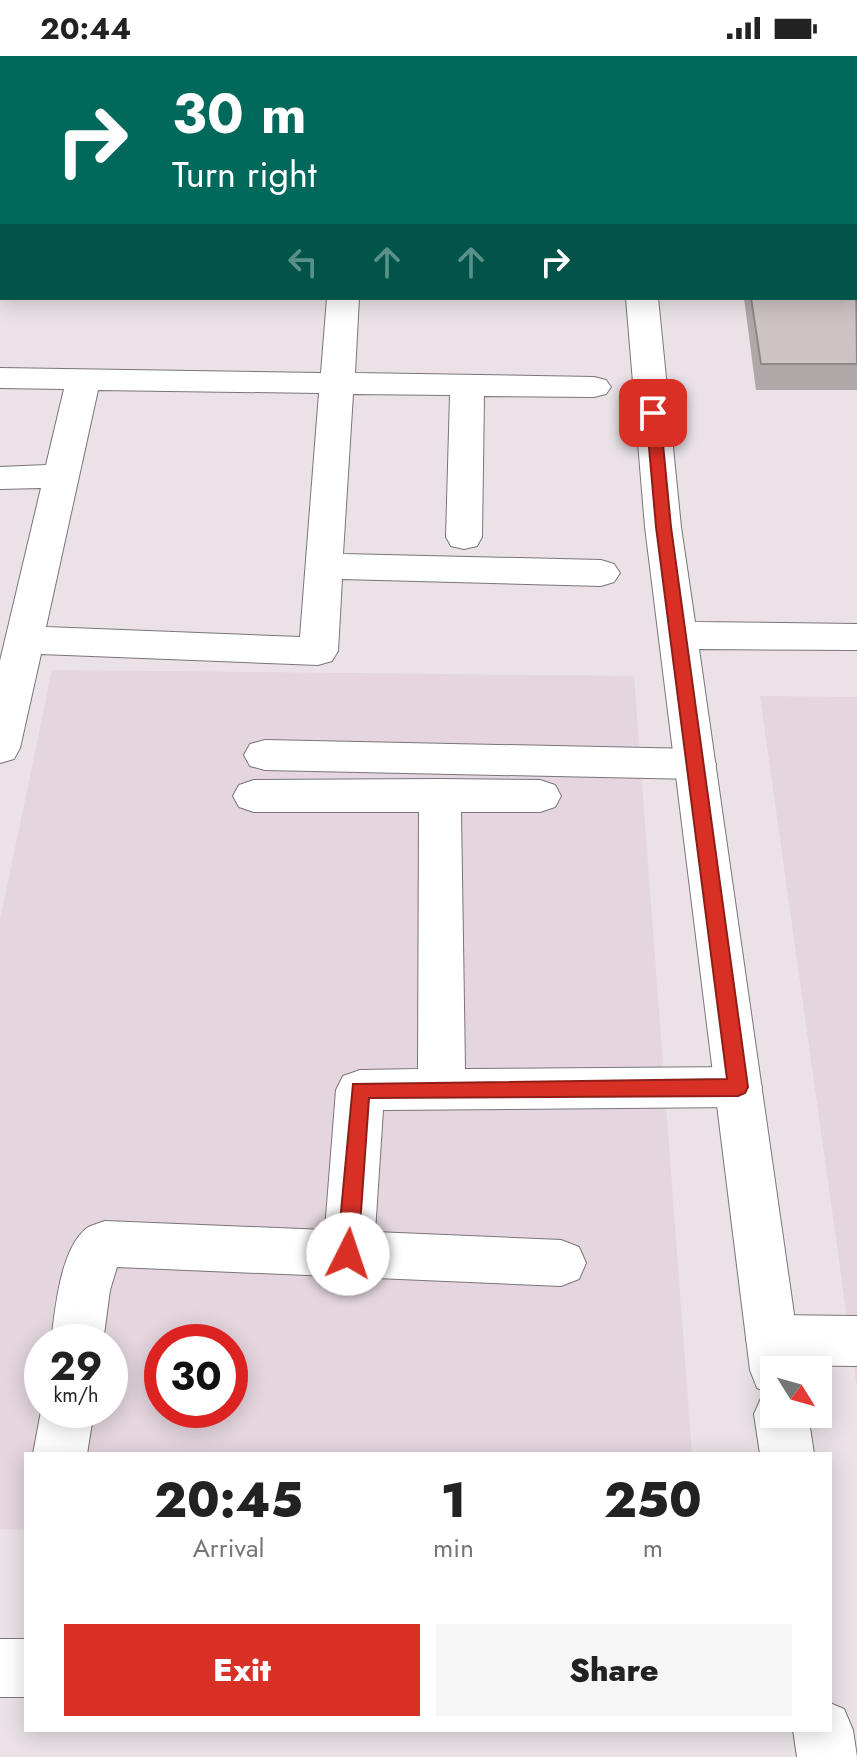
<!DOCTYPE html>
<html lang="en">
<head>
<meta charset="utf-8">
<style>
	body { margin:0; font-family:Jost,sans-serif; background:#f6f6f6; color:#222; height:100vh; display:flex; flex-direction:column; font-size:30px; white-space:nowrap }
	* { box-sizing:border-box; margin:0 }
	p { font-size:26px; color:#767676 }
	.icon { flex:none; width:44px; height:44px; fill:none; stroke:currentColor; stroke-width:2; stroke-linecap:round; stroke-linejoin:round }
	.map { position:relative; flex:1; overflow:hidden }
	.sheet { position:absolute; left:24px; top:1396px; width:808px; height:280px; display:flex; flex-direction:column; background:#fff; border-radius:0px; box-shadow:0 4px 20px #0003 }
	.sheet>* { flex:none }
	.top-card { position:absolute; left:0px; top:0px; width:858px; height:244px; box-shadow:0 4px 20px #0003; background:#00695c; color:#fff; overflow:hidden }
	.needle { width:52px; rotate:127deg }
	.fabs { position:absolute; left:760px; top:1300px; display:grid; gap:16px }
	.fabs a { display:grid; place-items:center; width:72px; height:72px; border-radius:0px; background:#fff; box-shadow:0 4px 20px #0003; font-size:40px }
	.speed { position:absolute; left:24px; top:1268px; display:flex; gap:16px; font-size:40px; font-weight:700; text-align:center }
	.speed>* { display:grid; place-content:center; width:104px; height:104px; border-radius:50%; background:#fff; box-shadow:0 4px 20px #0003; line-height:1 }
	.speed small { font-size:20px; font-weight:400 }
	.speed .limit { border:12px solid #d22; background:#fff; color:#111 }
	.pin { position:absolute; display:grid; place-items:center; width:68px; height:68px; color:#fff; margin:-34px; border-radius:16px; box-shadow:0 4px 12px #0006 }
	.me { position:absolute; width:88px; margin:-44px; rotate:4deg; stroke-linejoin:round; filter:drop-shadow(0 0 6px #0008) }
	.turn { display:flex; align-items:center; gap:28px; height:168px; padding:0 40px; font-size:36px }
	.turn .icon { width:104px; height:104px; stroke-width:2.5 }
	.turn b { display:block; font-size:56px; line-height:68px }
	.lanes { display:flex; align-items:center; height:76px; padding:0 40px; background:#0003; justify-content:center; gap:40px; direction:ltr }
	.lanes .off { opacity:.35 }
	.eta { display:flex; justify-content:space-evenly; align-items:center; height:136px; text-align:center }
	.eta b { font-size:48px; font-weight:800; line-height:56px }
	.primary-button { display:flex; gap:16px; margin-top:auto; padding:16px 40px }
	.primary-button a { flex:1; height:92px; border-radius:0px; background:#d93025; color:#fff; font-size:32px; font-weight:800; line-height:92px; text-align:center }
	.primary-button a+a { background:#f6f6f6; color:#222 }
	.status { display:flex; justify-content:space-between; align-items:center; height:56px; padding:0 40px; background:#fff; direction:ltr }
	.status svg { height:22px; fill:currentColor }
	.map>svg:first-child { display:block }
	.built { fill:#e4d5de; fill-rule:evenodd }
	.lines { fill:none; stroke-linecap:round; stroke-linejoin:round }
	.lane-casing { stroke:#7b7578; stroke-width:2 }
	.street-casing { stroke:#7b7578; stroke-width:2 }
	.secondary-casing { stroke:#7b7578; stroke-width:2 }
	.lane { fill:#fff; fill-rule:evenodd }
	.street { fill:#fff; fill-rule:evenodd }
	.secondary { fill:#fff; fill-rule:evenodd }
	.wall { fill:#afa8a9 }
	.building { fill:#ccc3c4; stroke:#8f8889; stroke-width:2 }
	.route { fill:#d93025; stroke:#8d1f18; stroke-width:2 }
</style>
</head>
<body>
<div class="status"><b>20:44</b><svg viewBox="0 0 49 12"><path d="M0 12V9h3v3zM5 12V6h3v6zM10 12V3h3v9zM15 12V0h3v12zM26 1h20v11H26zM47 4h2v5h-2z"/></svg></div>
<div class="map">
<svg width="857" height="1701" viewBox="0 0 857 1701">
	<rect width="100%" height="100%" fill="#eae2e7"/>
	<g class="built">
		<polygon points="0,0 582,0 583,2 2,2 0,158"/>
		<path d="M 52,614 L 634,620 L 692,1398 L 26,1398 L 26,1474 L 0,1473 L 0,865 ZM 42,1286 L 110,1286 L 110,1354 L 42,1354 ZM 162,1286 L 230,1286 L 230,1354 L 162,1354 Z"/>
		<polygon points="760,640 857,641 857,1333"/>
	</g>
	<g class="lines">
		<g class="lane-casing">
			<polygon id="lane" points="2,96 2,110 0,111 0,97"/>
		</g>
		<g class="street-casing">
			<g id="street">
				<rect x="119" y="0" width="28" height="2"/>
				<rect x="0" y="165" width="2" height="18"/>
				<path d="M 327,242 L 359,242 L 355,317 L 594,321 L 606,324 L 611,331 L 606,338 L 594,341 L 484,340 L 482,481 L 477,490 L 464,493 L 451,490 L 446,481 L 450,339 L 353,338 L 343,498 L 601,504 L 614,508 L 620,517 L 614,526 L 601,530 L 342,523 L 338,595 L 332,605 L 318,609 L 41,598 L 20,692 L 14,703 L 0,707 L 0,605 L 41,432 L 0,433 L 0,411 L 46,409 L 64,333 L 0,332 L 0,312 L 321,317 ZM 98,334 L 319,337 L 300,581 L 46,571 Z"/>
				<polygon points="265,684 695,693 710,697 716,708 710,719 695,723 265,714 250,710 244,699 250,688"/>
				<path d="M 440,723 L 540,724 L 555,729 L 561,740 L 555,751 L 540,756 L 461,756 L 465,1013 L 738,1011 L 755,1017 L 762,1031 L 755,1045 L 738,1051 L 383,1054 L 375,1176 L 561,1184 L 579,1191 L 586,1207 L 579,1223 L 561,1230 L 117,1211 L 110,1234 L 103,1286 L 51,1286 C 55,1255 60,1192 87,1172 C 91,1169 100,1167 105,1165 L 325,1174 L 336,1034 L 343,1020 L 360,1014 L 418,1013 L 419,756 L 254,756 L 239,751 L 233,740 L 239,729 L 254,724 Z"/>
				<polygon points="772,1259 857,1260 857,1310 772,1309 753,1301 746,1284 753,1267"/>
				<polygon points="42,1350 42,1354 94,1354 87,1398 33,1398"/>
			</g>
		</g>
		<g class="secondary-casing">
			<g id="secondary">
				<rect x="605" y="0" width="28" height="2"/>
				<polygon points="626,242 658,242 681,471 695,566 857,568 857,594 699,593 802,1314 774,1314 774,1358 808,1358 814,1398 760,1398 754,1358 762,1340 770,1337 757,1332 750,1314 645,471"/>
				<rect x="0" y="1583" width="26" height="58"/>
				<polygon points="830,1647 844,1653 853,1674 857,1701 797,1701 793,1674 830,1674"/>
			</g>
		</g>
		<use href="#lane" class="lane"/>
		<use href="#street" class="street"/>
		<use href="#secondary" class="secondary"/>
	</g>
	<polygon class="wall" points="857,216 857,334 756,334 744,242 856,242"/>
	<polygon class="building" points="856,216 857,308 761,308 751,242 856,242"/>
	<polygon class="route" points="653,353 660,357 671,471 748,1031 745,1037 738,1040 369,1042 358,1198 355,1205 348,1208 340,1205 337,1198 353,1028 727,1023 656,471 646,357"/>
</svg>
<div class="fabs">
<a><svg class="needle" viewBox="-14 -14 28 28"><path d="M0-13l5 13h-10z" fill="#e53935"/><path d="M0 13l5-13h-10z" fill="#767676"/></svg></a>
</div>
<div class="speed"><div>29<small>km/h</small></div><div class="limit">30</div></div>
<div class="pin" style="left:653px;top:357px;background:#d93025"><svg class="icon" aria-label="arrive" viewBox="0 0 24 24"><path d="M6 21V4h12l-3 4 3 4H6"/></svg></div>
<svg class="me" style="left:348px;top:1198px" viewBox="-20 -20 40 40"><circle r="19" fill="#fff"/><path d="M0-13L10 11 0 6-10 11z" fill="#d93025"/></svg>
<div class="top-card">
<div class="turn"><svg class="icon" aria-label="right" viewBox="0 0 24 24"><path d="M7 20v-9h11M14 6l5 5-5 5"/></svg><div><b>30 m</b>Turn right</div></div>
<div class="lanes"><svg class="icon off" aria-label="left" viewBox="0 0 24 24"><path d="M17 20v-9H6M10 6l-5 5 5 5"/></svg><svg class="icon off" aria-label="ahead" viewBox="0 0 24 24"><path d="M12 20V5M6 11l6-6 6 6"/></svg><svg class="icon off" aria-label="ahead" viewBox="0 0 24 24"><path d="M12 20V5M6 11l6-6 6 6"/></svg><svg class="icon" aria-label="right" viewBox="0 0 24 24"><path d="M7 20v-9h11M14 6l5 5-5 5"/></svg></div>
</div>
<section class="sheet">
<div class="eta">
<div><b>20:45</b><p>Arrival</p></div>
<div><b>1</b><p>min</p></div>
<div><b>250</b><p>m</p></div>
</div>
<div class="primary-button"><a>Exit</a><a>Share</a></div>
</section>
</div>
</body>
</html>
